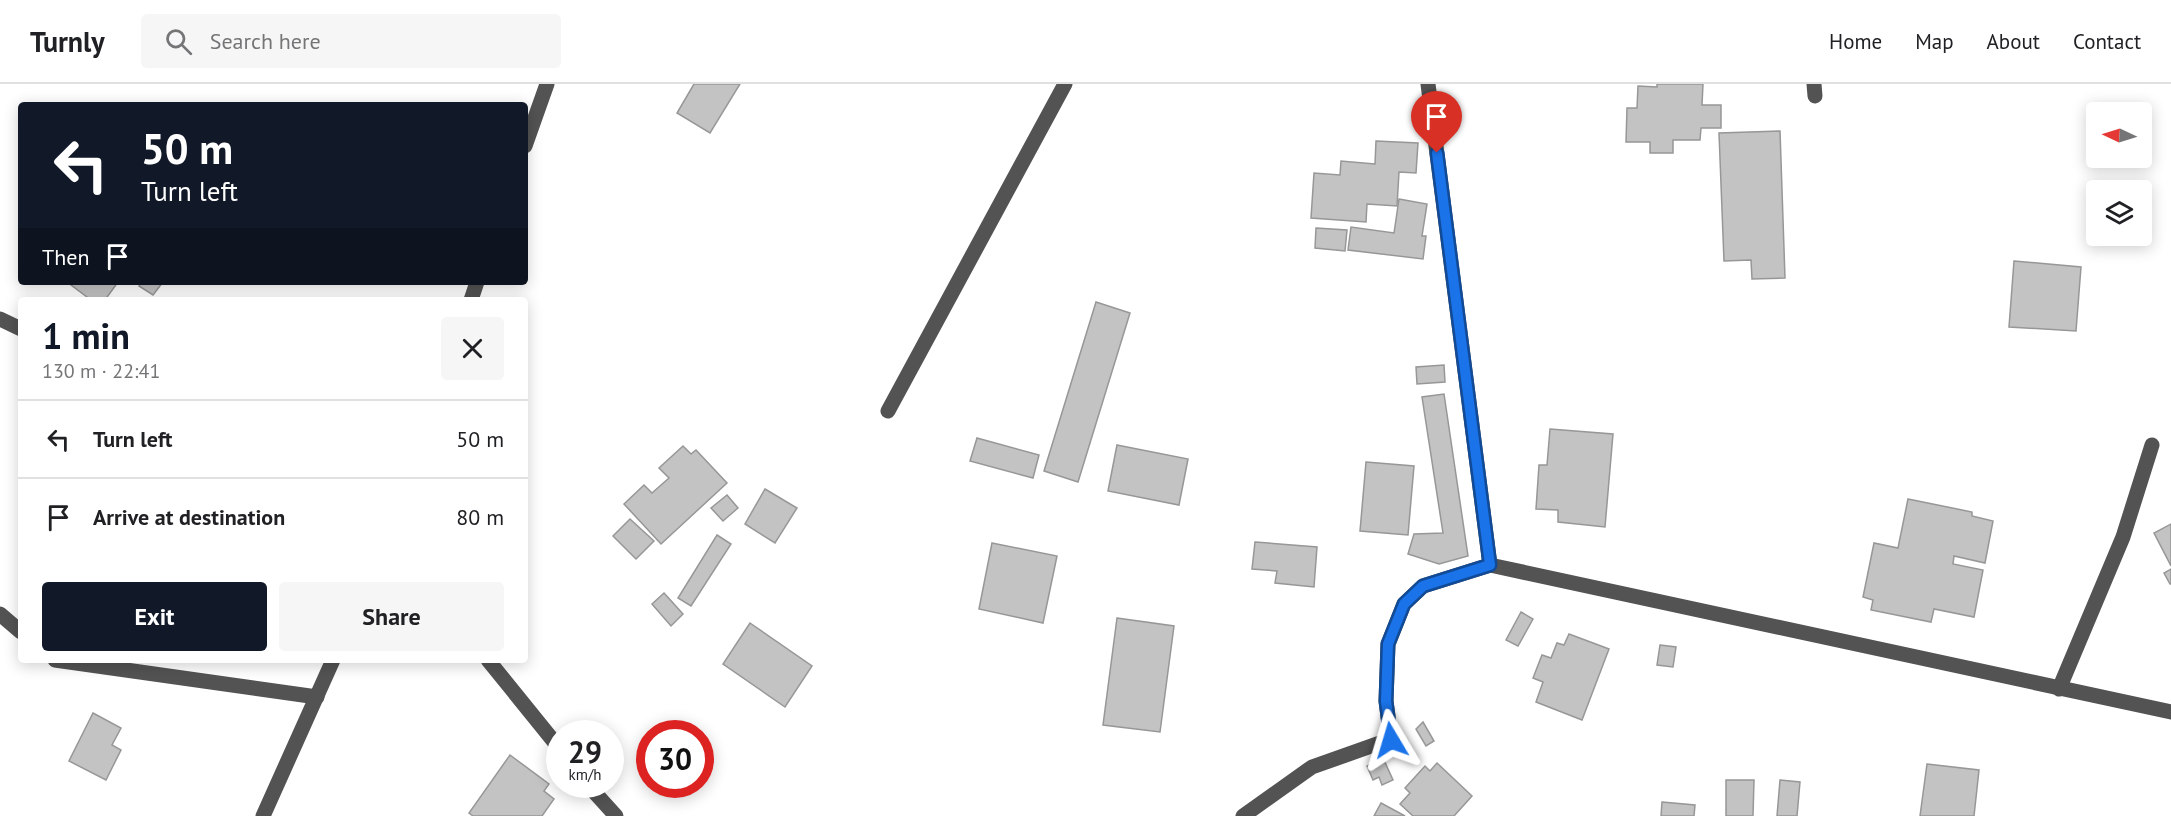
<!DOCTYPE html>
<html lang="en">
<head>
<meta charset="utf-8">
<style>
	body { margin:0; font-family:"PT Sans",sans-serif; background:#f6f6f6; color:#202124; height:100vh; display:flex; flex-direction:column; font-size:22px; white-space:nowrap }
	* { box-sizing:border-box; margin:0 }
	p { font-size:20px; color:#757577 }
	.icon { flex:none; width:33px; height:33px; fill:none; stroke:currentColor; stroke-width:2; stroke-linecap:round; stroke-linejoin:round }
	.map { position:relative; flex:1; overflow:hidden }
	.sheet { position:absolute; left:18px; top:213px; width:510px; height:366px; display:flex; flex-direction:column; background:#fff; border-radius:6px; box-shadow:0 3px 15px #0003 }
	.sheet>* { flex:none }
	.hud { position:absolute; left:18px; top:18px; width:510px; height:183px; border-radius:6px; box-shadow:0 3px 15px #0003; background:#111827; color:#fff; overflow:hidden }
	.needle { width:39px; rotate:274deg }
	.tools { position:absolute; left:2086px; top:18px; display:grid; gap:12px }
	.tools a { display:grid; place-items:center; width:66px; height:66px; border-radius:6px; background:#fff; box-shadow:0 3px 15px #0003; font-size:30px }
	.speed { position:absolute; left:546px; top:636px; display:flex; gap:12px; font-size:30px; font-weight:700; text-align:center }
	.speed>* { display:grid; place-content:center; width:78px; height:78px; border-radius:50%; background:#fff; box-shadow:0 3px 15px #0003; line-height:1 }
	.speed small { font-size:15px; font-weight:400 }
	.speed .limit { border:9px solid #d22; background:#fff; color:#111 }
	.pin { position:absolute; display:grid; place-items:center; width:51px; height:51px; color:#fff; margin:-62px -26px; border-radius:50% 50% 50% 0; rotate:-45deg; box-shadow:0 0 6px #0007 }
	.pin .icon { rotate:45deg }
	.me { position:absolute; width:66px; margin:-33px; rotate:353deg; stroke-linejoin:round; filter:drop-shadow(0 0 4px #0008) }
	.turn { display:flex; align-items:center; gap:21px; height:126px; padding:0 24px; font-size:27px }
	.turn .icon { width:78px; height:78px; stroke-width:2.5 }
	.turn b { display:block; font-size:42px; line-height:51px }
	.then { display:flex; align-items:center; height:57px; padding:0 24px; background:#0003; gap:12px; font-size:22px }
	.round { display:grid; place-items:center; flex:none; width:63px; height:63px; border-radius:6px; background:#f6f6f6 }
	.overview { display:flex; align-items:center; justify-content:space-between; height:102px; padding:0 24px }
	h1 { font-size:36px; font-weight:700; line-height:45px; color:#111827 }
	.cta { display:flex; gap:12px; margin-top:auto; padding:12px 24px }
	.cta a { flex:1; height:69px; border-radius:6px; background:#111827; color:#fff; font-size:24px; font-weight:700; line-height:69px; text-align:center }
	.cta a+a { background:#f6f6f6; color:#202124 }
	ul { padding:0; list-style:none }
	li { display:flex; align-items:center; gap:18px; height:78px; padding:0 24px; border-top:2px solid #e0e0e0 }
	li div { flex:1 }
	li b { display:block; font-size:22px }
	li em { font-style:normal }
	header { display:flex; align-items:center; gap:36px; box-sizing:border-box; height:84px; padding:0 30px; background:#fff; border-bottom:2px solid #e0e0e0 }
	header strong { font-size:28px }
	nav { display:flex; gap:33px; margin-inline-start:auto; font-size:21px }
	.search { width:420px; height:54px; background:#f6f6f6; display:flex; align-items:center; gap:15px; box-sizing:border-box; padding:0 21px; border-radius:6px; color:#757577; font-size:22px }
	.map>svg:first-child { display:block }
	.building { fill:#c3c3c3; stroke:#979797; stroke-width:1.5 }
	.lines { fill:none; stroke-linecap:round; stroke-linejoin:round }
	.minor { stroke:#535353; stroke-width:15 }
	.route-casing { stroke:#114b97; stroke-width:15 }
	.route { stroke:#1a73e8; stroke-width:10 }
</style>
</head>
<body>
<header>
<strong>Turnly</strong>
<div class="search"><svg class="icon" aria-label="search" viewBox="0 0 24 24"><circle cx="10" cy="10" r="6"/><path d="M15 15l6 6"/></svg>Search here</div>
<nav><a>Home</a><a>Map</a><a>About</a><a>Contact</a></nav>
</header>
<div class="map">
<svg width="2171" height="732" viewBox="0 0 2171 732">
	<rect width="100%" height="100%" fill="#fff"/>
	<g class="building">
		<polygon points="694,0 740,0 710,49 677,29"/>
		<polygon points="1657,0 1703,0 1702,21 1721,21 1721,44 1701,44 1700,56 1673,56 1673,69 1650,69 1650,58 1626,58 1627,24 1637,24 1638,2 1657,3"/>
		<polygon points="1780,47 1785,194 1752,195 1751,176 1724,177 1719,49"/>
		<polygon points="1376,57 1418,59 1416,89 1399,88 1397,122 1367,120 1366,138 1311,134 1314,89 1340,91 1341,77 1375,80"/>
		<polygon points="1399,115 1427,120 1422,152 1426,152 1423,175 1348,166 1351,143 1394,149"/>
		<polygon points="1316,144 1347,146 1345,167 1315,164"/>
		<polygon points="2014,177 2081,183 2076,247 2009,243"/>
		<polygon points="67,198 118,198 105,216 91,216"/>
		<polygon points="142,198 163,198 153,211 139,202"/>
		<polygon points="1096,218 1130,229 1078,398 1044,387"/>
		<polygon points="1444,281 1445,298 1417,300 1416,283"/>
		<polygon points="1444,310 1468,472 1439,480 1408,470 1414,450 1443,449 1422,313"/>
		<polygon points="1550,345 1613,350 1605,443 1558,438 1558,426 1536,425 1539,381 1547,381"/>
		<polygon points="977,354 1039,371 1033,394 970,377"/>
		<polygon points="1117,361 1188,375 1179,421 1108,407"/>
		<polygon points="683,362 691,370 696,366 727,399 661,460 624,420 644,401 652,409 669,394 659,384"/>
		<polygon points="1366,378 1414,382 1408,451 1360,447"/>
		<polygon points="765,405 797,424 775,459 745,440"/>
		<polygon points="727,411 738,424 723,437 711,424"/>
		<polygon points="1908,415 1972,428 1972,432 1993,437 1985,479 1954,472 1953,480 1983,486 1974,533 1934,525 1931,538 1871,526 1873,516 1863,513 1874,459 1898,464"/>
		<polygon points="630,435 654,457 636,475 613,452"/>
		<polygon points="2171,440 2171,482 2154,449"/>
		<polygon points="717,451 731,460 691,522 678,514"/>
		<polygon points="1255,458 1317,463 1314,503 1275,499 1277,487 1252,485"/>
		<polygon points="992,459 1057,472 1043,539 979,525"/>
		<polygon points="2171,485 2171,500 2170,500 2164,489"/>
		<polygon points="664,509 683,530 671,542 652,520"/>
		<polygon points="1521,528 1533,535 1518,562 1506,556"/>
		<polygon points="1117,534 1174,542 1160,648 1103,641"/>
		<polygon points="750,539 812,582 785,623 723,580"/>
		<polygon points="1569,550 1609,565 1582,636 1536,618 1543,598 1533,594 1542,571 1551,574 1557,559 1564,561"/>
		<polygon points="1660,561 1676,563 1673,583 1657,581"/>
		<polygon points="93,629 121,644 112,661 121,666 106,696 69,677"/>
		<polygon points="1423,638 1434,657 1426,662 1416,645"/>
		<polygon points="510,671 549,700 544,707 554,715 542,732 473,732 469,729"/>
		<polygon points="1383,674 1393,696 1382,701 1379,693 1373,696 1367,682"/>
		<polygon points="1437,679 1472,712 1454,732 1413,732 1400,720 1410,709 1405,704 1425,682 1430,687"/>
		<polygon points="1927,680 1979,686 1974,732 1920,732"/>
		<polygon points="1726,696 1754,696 1753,732 1726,732"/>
		<polygon points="1780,696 1800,698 1797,732 1777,732"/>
		<polygon points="1662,718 1695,721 1694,732 1661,732"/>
		<polygon points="1381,719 1405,732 1374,732"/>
	</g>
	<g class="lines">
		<g class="minor">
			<polyline points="1428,0 1490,481"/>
			<polyline points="1814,0 1815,12"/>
			<polyline points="525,62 547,0"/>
			<polyline points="471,216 477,198"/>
			<polyline points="0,235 21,245"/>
			<polyline points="888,327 1065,0"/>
			<polyline points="0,530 21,548"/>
			<polyline points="55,576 317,613"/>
			<polyline points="488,576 560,665"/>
			<polyline points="2059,605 2123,453 2152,361"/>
			<polyline points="587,700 616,732"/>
			<polyline points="263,732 333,576"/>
			<polyline points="1243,732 1312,683 1391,655 1386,617 1388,560 1404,520 1423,502 1490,481 2171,628"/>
		</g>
	</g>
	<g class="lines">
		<g class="route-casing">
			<polyline id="route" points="1391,656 1386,617 1388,560 1404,520 1423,502 1490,481 1437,69"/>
		</g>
		<use href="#route" class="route"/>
	</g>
</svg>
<div class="tools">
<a><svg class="needle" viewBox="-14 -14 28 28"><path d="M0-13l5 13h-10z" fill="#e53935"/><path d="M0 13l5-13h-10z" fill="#757577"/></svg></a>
<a><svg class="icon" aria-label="layers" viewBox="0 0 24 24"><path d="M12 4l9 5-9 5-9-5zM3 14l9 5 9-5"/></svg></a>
</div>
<div class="speed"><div>29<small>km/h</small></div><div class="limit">30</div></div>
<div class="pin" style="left:1437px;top:69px;background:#d93025"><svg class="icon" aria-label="arrive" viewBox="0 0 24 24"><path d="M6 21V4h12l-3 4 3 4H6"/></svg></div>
<svg class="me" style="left:1391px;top:656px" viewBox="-20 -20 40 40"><path d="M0-17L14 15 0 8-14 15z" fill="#1a73e8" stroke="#fff" stroke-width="4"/></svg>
<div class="hud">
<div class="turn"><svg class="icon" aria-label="left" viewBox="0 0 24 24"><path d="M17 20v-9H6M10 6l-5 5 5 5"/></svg><div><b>50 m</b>Turn left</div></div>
<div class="then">Then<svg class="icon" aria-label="arrive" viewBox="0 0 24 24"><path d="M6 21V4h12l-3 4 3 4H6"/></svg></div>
</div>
<section class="sheet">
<div class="overview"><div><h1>1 min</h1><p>130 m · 22:41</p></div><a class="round"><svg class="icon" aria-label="close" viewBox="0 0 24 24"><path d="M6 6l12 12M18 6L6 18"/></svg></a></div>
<ul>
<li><svg class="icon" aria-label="left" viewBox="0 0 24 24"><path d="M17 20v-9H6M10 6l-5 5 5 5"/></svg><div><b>Turn left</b></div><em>50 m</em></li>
<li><svg class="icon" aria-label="arrive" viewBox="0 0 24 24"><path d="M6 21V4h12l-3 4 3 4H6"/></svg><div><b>Arrive at destination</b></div><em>80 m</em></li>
</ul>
<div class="cta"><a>Exit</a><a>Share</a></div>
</section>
</div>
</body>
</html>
